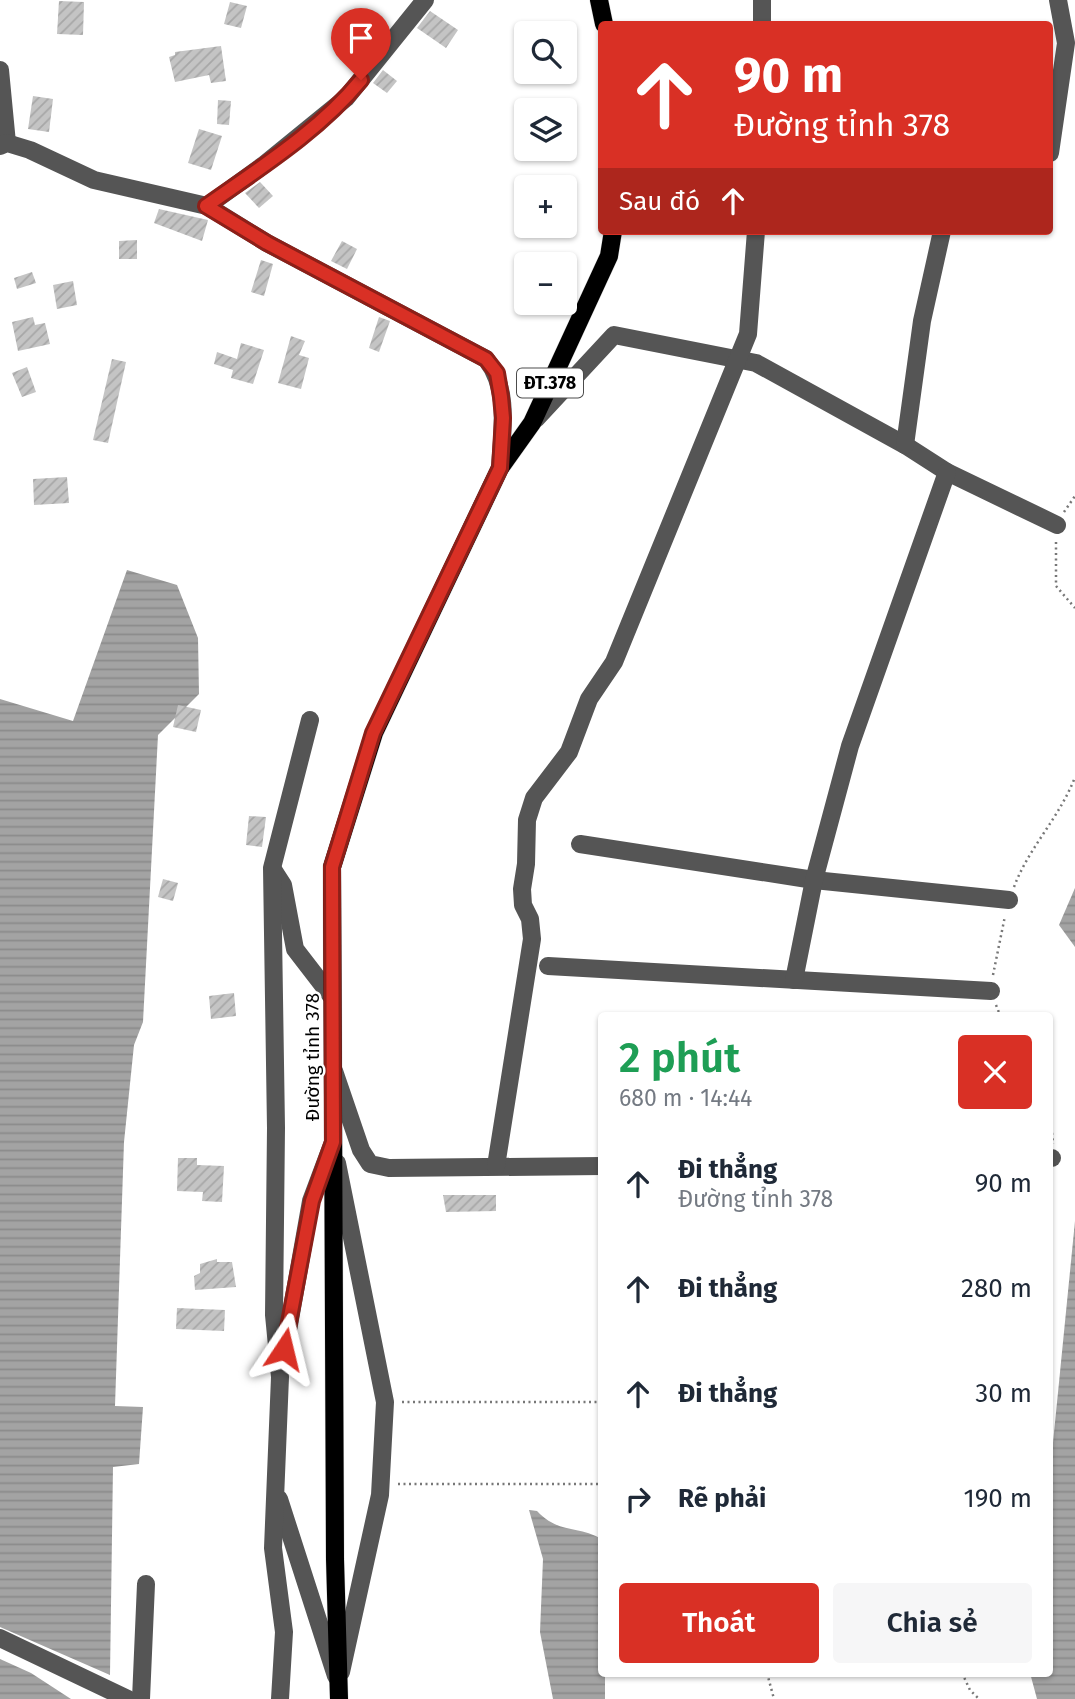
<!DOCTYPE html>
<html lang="vi">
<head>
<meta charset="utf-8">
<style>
	body { margin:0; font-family:"Fira Sans",sans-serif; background:#f6f6f7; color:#1f2937; height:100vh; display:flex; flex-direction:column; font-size:26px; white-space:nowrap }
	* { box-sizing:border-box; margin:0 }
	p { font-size:23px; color:#747a83 }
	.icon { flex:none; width:38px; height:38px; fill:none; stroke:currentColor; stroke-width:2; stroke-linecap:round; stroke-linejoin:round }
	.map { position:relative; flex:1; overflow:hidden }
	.drawer { position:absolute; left:598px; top:1012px; width:455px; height:665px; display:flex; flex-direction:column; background:#fff; border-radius:7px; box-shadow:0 2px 5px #0004 }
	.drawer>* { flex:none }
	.top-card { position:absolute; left:598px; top:21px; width:455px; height:214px; border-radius:7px; box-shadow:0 2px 5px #0004; background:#d93025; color:#fff; overflow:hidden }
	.controls { position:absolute; left:514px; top:21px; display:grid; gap:14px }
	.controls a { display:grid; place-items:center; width:63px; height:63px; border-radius:7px; background:#fff; box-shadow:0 2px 5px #0004; font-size:35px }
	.pin { position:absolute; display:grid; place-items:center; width:60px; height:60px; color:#fff; margin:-72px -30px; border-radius:50% 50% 50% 0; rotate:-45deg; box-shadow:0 0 7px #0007 }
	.pin .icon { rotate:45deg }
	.me { position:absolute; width:77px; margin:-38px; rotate:10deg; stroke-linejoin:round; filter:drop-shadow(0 0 5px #0008) }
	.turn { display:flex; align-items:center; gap:24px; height:147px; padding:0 21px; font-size:32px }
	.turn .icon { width:91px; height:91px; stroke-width:2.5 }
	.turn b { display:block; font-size:49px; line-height:60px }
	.then { display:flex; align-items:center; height:66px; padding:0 21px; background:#0003; gap:14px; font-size:26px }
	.round { display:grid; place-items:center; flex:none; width:74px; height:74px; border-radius:7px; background:#f6f6f7 }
	.headline { display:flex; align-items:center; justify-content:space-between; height:119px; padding:0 21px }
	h1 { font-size:42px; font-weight:600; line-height:52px; color:#1e9e55 }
	.cta { display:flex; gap:14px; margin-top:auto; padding:14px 21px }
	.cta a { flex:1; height:80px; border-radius:7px; background:#d93025; color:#fff; font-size:28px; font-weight:600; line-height:80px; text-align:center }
	.cta a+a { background:#f6f6f7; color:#1f2937 }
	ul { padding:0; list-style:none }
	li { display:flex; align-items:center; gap:21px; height:105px; padding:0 21px }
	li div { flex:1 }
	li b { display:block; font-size:26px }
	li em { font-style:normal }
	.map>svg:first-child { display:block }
	.water { fill:url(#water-rules) }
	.building { fill:url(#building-hatch) }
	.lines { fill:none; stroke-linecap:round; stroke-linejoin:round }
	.major-casing { stroke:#dbdbdb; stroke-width:19 }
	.path { stroke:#777; stroke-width:2.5; stroke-dasharray:2 3.5; stroke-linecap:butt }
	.minor { stroke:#555; stroke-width:18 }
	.major { stroke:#000; stroke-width:18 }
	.route-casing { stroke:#8d1f18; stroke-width:18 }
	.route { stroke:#d93025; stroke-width:12 }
	.labels { text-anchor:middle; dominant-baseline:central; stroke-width:5; stroke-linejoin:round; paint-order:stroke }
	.shield { fill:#fff; stroke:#4c4c4c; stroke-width:2 }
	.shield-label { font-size:18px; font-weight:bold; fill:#000 }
	.street-label { font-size:19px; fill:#000; stroke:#fff }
</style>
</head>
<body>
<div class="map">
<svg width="1075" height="1699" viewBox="0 0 1075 1699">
	<defs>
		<pattern id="water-rules" width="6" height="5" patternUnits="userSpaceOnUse" patternTransform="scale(1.75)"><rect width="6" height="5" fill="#a3a3a3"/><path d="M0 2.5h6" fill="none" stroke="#8b8b8b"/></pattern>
		<pattern id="building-hatch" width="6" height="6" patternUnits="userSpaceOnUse" patternTransform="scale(1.75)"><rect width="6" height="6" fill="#c4c4c4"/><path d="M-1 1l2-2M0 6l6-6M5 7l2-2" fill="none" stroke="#a7a7a7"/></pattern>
	</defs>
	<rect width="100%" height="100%" fill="#fff"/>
	<g class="water">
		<polygon points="127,570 177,585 198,638 199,694 158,735 143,1022 134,1045 124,1142 115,1406 143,1407 139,1464 113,1467 110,1675 0,1627 0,699 73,721"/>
		<polygon points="1075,888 1075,947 1059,925"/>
		<polygon points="1075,1221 1075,1699 1037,1699 1030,1673 1050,1673 1050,1473"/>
		<path d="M 529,1510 L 537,1511 C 559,1534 576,1525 602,1539 L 602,1588 L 598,1625 L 602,1673 L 605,1673 L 605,1699 L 553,1699 L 540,1632 L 543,1559 Z"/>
		<polygon points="0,1659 31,1673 71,1699 0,1699"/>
	</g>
	<g class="building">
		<polygon points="59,1 84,2 83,35 57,34"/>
		<polygon points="230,2 247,6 241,28 224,24"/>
		<polygon points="430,11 458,30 446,48 417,28"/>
		<polygon points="360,28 377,38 364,57 348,48"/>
		<polygon points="221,46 226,81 211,83 209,75 175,82 169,57 175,55 175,52"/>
		<polygon points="383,70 397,81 387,93 373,83"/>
		<polygon points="33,96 53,99 49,132 28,129"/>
		<polygon points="218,100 231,101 229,125 217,124"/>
		<polygon points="199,129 222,136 211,170 188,163"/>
		<polygon points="260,182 273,196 259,208 245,193"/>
		<polygon points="159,209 208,220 202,241 154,223"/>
		<polygon points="137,240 137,259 119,259 119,241"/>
		<polygon points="342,241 357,249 347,269 331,261"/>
		<polygon points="261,260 273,264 264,296 251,292"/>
		<polygon points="32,272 36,283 17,289 14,278"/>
		<polygon points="73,281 77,305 57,309 53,285"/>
		<polygon points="33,317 35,325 45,323 50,344 18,351 12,322"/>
		<polygon points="379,317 390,321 379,352 369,348"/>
		<polygon points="291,336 305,341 299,355 309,358 301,389 278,383"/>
		<polygon points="241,343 264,350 253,384 231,378 233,370 214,364 217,352 237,359"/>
		<polygon points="112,359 126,362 108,443 93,440"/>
		<polygon points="27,367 36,392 22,397 12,373"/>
		<polygon points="67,477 69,503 34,505 33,479"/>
		<polygon points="178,705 201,710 196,732 173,727"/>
		<polygon points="249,816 266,817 262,847 246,845"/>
		<polygon points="163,879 178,883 173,901 158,897"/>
		<polygon points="234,993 236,1016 211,1019 209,996"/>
		<polygon points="178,1158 197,1158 197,1165 224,1166 222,1202 202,1201 203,1192 177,1191"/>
		<polygon points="443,1195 496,1195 496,1211 446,1212"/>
		<polygon points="217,1259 217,1262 232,1262 236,1287 195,1290 194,1276 200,1273 200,1264"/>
		<polygon points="177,1308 225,1310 224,1331 176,1329"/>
	</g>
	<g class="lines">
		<g class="major-casing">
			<g id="major">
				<polyline points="599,0 604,24"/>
				<polyline points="339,1699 335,1559 332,867 374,733 500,468 532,423 609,256 613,231"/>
			</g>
		</g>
		<g class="path">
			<polyline points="1064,512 1075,496"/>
			<polyline points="1056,542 1056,586 1075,608"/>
			<path d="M 1014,887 C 1029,847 1060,817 1075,777"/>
			<polyline points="993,975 1005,916"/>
			<polyline points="996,1005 1000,1015"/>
			<polyline points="1050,1111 1053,1144"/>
			<polyline points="402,1402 602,1402"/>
			<polyline points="398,1484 602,1484"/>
			<polyline points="767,1673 774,1699"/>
			<polyline points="962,1673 970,1690 979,1699"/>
		</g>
		<g class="minor">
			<polyline points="762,0 762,24"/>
			<polyline points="0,70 7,143"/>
			<path d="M 0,146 L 7,143 L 30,150 L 94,180 L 207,206 L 267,243 L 486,359 C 510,389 502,432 500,468"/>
			<polyline points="1050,153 1066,43 1058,0"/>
			<polyline points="207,206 265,164 346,98 425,0"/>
			<polyline points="536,419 614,335 756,363 905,445 947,472 1057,525"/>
			<polyline points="905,445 922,321 942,231"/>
			<polyline points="580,844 814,880 1009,900"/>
			<polyline points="274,871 283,885 295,949 332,997"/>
			<polyline points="548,966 991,991"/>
			<polyline points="794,980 814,880 850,746 947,472"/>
			<polyline points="334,1071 361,1150 370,1164 389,1168 602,1166"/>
			<polyline points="1050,1158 1052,1158"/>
			<polyline points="337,1163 385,1402 380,1495 341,1672"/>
			<polyline points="496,1166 532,939 530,919 523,905 522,889 526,864 527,820 534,798 569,752 589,699 614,662 748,334 756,231"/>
			<polyline points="284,1353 311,1201 332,1145"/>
			<polyline points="279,1499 336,1676"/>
			<polyline points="0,1638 128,1699"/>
			<polyline points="141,1699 146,1584"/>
			<polyline points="280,1699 284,1632 273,1548 280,1377 274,1315 276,1128 272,868 310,720"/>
		</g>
		<use href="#major" class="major"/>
	</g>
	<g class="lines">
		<g class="route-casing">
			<path id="route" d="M 284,1349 L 312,1201 L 333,1142 L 332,867 L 373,733 L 500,468 L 503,418 L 501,397 L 497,373 L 486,359 L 267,243 L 206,206 C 260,168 319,131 361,80"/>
		</g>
		<use href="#route" class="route"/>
	</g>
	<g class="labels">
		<rect class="shield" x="517" y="368.5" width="66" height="29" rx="5"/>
		<g class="shield-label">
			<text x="550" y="383">ĐT.378</text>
		</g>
		<g class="street-label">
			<text transform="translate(312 1057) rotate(-90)">Đường tỉnh 378</text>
		</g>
	</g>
</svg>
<div class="controls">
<a><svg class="icon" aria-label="search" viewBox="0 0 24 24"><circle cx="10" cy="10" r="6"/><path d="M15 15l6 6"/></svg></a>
<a><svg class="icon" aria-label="layers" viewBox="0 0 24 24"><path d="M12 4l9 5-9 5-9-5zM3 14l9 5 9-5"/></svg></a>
<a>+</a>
<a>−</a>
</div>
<div class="pin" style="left:361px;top:80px;background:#d93025"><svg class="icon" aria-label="arrive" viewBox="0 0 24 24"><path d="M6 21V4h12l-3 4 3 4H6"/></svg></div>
<svg class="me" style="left:284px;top:1349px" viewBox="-20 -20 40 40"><path d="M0-17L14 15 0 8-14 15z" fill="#d93025" stroke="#fff" stroke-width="4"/></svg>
<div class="top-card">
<div class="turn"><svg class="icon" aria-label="ahead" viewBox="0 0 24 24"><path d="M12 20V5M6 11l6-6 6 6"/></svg><div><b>90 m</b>Đường tỉnh 378</div></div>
<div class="then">Sau đó<svg class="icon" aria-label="ahead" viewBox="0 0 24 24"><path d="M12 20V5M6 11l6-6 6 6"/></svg></div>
</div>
<section class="drawer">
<div class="headline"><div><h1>2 phút</h1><p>680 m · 14:44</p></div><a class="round" style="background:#d93025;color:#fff"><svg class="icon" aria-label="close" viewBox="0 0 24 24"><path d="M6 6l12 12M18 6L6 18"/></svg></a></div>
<ul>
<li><svg class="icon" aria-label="ahead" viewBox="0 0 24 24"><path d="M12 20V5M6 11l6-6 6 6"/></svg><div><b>Đi thẳng</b><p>Đường tỉnh 378</p></div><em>90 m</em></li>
<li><svg class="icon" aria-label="ahead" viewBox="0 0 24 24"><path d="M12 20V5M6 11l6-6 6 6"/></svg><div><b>Đi thẳng</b></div><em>280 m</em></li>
<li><svg class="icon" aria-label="ahead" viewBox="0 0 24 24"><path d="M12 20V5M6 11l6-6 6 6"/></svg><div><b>Đi thẳng</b></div><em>30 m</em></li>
<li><svg class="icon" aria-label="right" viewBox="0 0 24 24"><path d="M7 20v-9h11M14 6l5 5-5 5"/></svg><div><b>Rẽ phải</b></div><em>190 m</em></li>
</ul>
<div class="cta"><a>Thoát</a><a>Chia sẻ</a></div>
</section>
</div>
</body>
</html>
